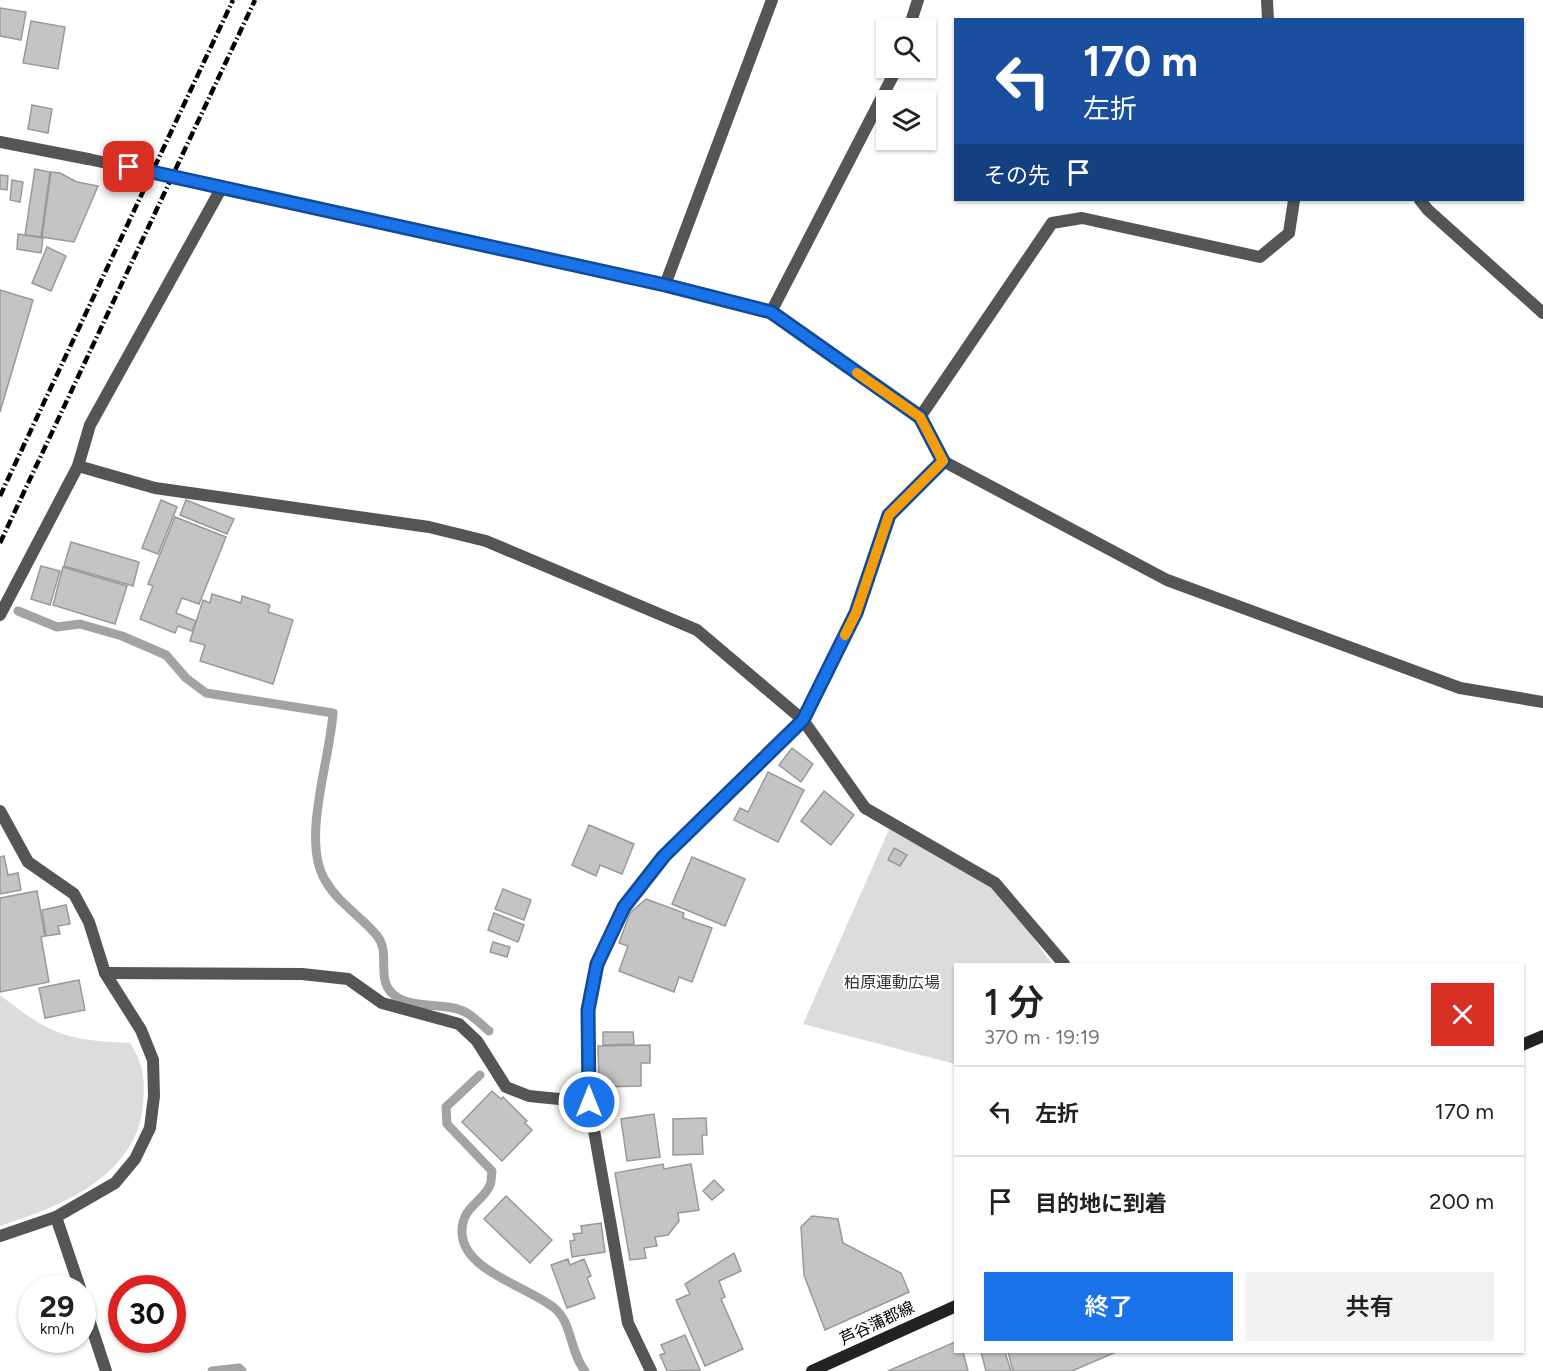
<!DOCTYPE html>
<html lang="ja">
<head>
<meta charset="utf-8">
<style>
	body { margin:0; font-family:Figtree,"Noto Sans JP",sans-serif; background:#f2f2f2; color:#202124; height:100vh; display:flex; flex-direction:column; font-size:22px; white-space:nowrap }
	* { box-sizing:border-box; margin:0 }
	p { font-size:20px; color:#757577 }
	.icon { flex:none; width:33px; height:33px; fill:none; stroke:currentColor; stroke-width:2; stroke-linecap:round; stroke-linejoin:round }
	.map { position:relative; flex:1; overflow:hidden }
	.sheet { position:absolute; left:954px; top:963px; width:570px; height:390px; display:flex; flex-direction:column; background:#fff; border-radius:0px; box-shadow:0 2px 4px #0004 }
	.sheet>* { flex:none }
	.top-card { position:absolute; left:954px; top:18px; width:570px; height:183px; border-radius:0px; box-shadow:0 2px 4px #0004; background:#1a4fa0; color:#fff; overflow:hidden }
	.buttons { position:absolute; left:876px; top:18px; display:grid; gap:12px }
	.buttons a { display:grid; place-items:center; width:60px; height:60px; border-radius:0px; background:#fff; box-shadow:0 2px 4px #0004; font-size:30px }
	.speed { position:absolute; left:18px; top:1275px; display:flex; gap:12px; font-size:30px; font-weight:700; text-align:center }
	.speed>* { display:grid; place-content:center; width:78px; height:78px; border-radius:50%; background:#fff; box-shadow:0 2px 4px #0004; line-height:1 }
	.speed small { font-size:15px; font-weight:400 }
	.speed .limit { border:9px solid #d22; background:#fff; color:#111 }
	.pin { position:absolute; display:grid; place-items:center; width:51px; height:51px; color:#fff; margin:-26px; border-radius:12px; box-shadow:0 3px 9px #0006 }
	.me { position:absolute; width:66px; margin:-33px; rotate:0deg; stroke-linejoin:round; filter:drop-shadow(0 0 4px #0008) }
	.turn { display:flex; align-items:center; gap:21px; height:126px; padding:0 30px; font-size:27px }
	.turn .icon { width:78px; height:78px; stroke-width:2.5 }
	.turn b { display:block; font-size:42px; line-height:51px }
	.then { display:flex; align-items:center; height:57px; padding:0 30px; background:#0003; gap:12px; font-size:22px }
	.round { display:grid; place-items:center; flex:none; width:63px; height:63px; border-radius:0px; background:#f2f2f2 }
	.head { display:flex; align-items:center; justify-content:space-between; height:102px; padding:0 30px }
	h1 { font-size:36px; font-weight:600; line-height:45px }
	.primary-button { display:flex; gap:12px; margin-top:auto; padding:12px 30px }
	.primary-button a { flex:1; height:69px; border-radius:0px; background:#1a73e8; color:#fff; font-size:24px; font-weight:600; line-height:69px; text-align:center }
	.primary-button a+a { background:#f2f2f2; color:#202124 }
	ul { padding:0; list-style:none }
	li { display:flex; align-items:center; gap:18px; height:90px; padding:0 30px; border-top:2px solid #e0e0e0 }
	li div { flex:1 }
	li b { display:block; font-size:22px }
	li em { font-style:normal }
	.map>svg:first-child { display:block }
	.green { fill:#dcdcdc }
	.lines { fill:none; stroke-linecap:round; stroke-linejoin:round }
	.stream { stroke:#a3a3a3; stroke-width:9 }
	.building { fill:#c4c4c4; stroke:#999; stroke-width:1.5 }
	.minor { stroke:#555; stroke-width:12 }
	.secondary { stroke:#222; stroke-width:12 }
	.rail { stroke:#000; stroke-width:4.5; stroke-dasharray:9 3 1.5 3; stroke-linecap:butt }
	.minor-bridge { stroke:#555; stroke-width:12 }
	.route-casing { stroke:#114b97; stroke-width:15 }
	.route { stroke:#1a73e8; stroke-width:10 }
	.slow { stroke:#f59e0b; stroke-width:10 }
	.labels { text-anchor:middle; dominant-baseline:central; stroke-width:4.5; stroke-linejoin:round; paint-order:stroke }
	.park-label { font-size:16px; fill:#333; stroke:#fff }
	.street-label { font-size:16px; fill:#000; stroke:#fff }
</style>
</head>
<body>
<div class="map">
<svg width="1543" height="1371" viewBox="0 0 1543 1371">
	<rect width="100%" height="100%" fill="#fff"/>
	<g class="green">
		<polygon points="892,823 995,883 1052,964 956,964 955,1064 803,1024"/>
		<path d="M 0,995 C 51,1035 65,1040 130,1043 C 144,1065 145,1078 143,1103 C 138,1176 60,1207 0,1226 Z"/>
	</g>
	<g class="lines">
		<g class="stream">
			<path d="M 18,611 L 57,627 L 80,624 L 122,636 L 166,655 L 186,678 L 206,693 L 333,713 C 330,760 301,840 325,880 C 338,904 363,917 378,937 C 392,957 372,984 400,999 C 419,1009 448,1002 467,1013 C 475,1018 482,1025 489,1031"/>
			<path d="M 480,1075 L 446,1107 L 447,1124 L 492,1171 C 491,1175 492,1181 490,1185 C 483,1202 463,1206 462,1230 C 460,1270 527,1286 553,1307 C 573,1322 569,1351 585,1371"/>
			<polyline points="212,1371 239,1368 242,1371"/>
		</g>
	</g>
	<g class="building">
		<polygon points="0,8 26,12 21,40 0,36"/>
		<polygon points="31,21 65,27 58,69 23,63"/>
		<polygon points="32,105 52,109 48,133 28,129"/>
		<polygon points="35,169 50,172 41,237 25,235"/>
		<polygon points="51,172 60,173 77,182 98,186 74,242 42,237"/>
		<polygon points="0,175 8,176 7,190 0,189"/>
		<polygon points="12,180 23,182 20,202 10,200"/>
		<polygon points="18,234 43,238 41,253 17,249"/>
		<polygon points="47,247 66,256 51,291 32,283"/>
		<polygon points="0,290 33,300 0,412"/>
		<polygon points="161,500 177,507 158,554 142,548"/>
		<polygon points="186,500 234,519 227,534 180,515"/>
		<polygon points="175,517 226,537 199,604 182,598 176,613 196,621 192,631 178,626 175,633 140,619 153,586 148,584"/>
		<polygon points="71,542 139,562 133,586 64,566"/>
		<polygon points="41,566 60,571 50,605 31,599"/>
		<polygon points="63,567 127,586 115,624 53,605"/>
		<polygon points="212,594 241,603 242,596 270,605 268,612 293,620 273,684 200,661 205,645 190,641 203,600 210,603"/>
		<polygon points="792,748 813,764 801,782 779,765"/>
		<polygon points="768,772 804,790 778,842 734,820 740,808 748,812"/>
		<polygon points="824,791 854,815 831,845 801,821"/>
		<polygon points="589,825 634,844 622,874 600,865 596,876 572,865"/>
		<polygon points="894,848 907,855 900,866 888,860"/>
		<polygon points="4,856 8,875 18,873 21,890 0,894 0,857"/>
		<polygon points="692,857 745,879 725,926 672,904"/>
		<polygon points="503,889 531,900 524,920 495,909"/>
		<polygon points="37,891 45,936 41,937 49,982 0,992 0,898"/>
		<polygon points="646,899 684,913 683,918 712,928 692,982 679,977 674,992 619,971 628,946 619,943 630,913"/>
		<polygon points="66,905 70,924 58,926 60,934 46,936 42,910"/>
		<polygon points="494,913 524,925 518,942 488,930"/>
		<polygon points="493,942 510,947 507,957 490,952"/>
		<polygon points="79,980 85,1010 45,1018 39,988"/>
		<polygon points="603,1032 633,1032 634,1044 603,1045"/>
		<polygon points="650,1045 650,1063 641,1063 641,1086 599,1087 598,1046"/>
		<polygon points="492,1091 501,1099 503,1097 527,1121 525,1123 532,1130 502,1161 462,1122"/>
		<polygon points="654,1114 660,1157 627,1161 621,1119"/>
		<polygon points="706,1118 707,1135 702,1135 703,1154 673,1155 673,1119"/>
		<polygon points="663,1164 664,1169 691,1164 699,1210 678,1213 679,1221 668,1235 655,1237 657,1246 644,1248 646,1258 630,1260 615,1173"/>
		<polygon points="714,1180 724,1190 712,1200 703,1191"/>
		<polygon points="506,1196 552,1240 530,1263 484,1219"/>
		<polygon points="812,1216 838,1219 843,1243 901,1273 909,1292 825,1330 804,1275 801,1227"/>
		<polygon points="601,1223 605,1252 572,1257 570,1241 575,1240 573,1234 582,1233 581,1226"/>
		<polygon points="734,1253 741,1271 719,1281 725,1297 721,1299 743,1349 705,1366 676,1300 690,1294 685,1284"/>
		<polygon points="568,1259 570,1265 584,1259 591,1276 587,1278 595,1298 567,1308 551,1265"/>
		<polygon points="685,1335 700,1370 667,1371 660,1355 665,1353 661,1345"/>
		<polygon points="955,1342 956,1352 963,1352 968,1371 888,1371"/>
		<polygon points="981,1352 1005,1352 1011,1371 986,1371"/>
		<polygon points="1008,1352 1116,1352 1072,1371 1013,1371"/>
	</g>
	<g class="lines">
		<g class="minor">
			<polyline points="1267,0 1268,20"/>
			<polyline points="909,28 918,0"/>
			<polyline points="0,142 88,159"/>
			<polyline points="211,185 665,285 771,312 920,417 943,461 1167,580 1460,688 1543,702"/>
			<polyline points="1420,200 1428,210 1543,313"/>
			<polyline points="665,285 772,0"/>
			<polyline points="771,312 897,68"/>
			<polyline points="920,417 1052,223 1082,218 1260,257 1289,233 1294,200"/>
			<polyline points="78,466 155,488 429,527 486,541 697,630 803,720 865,808 995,883 1064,964"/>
			<polyline points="0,615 78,466 90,425 222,187"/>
			<polyline points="0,811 28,862 74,894 89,922 105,973 141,1030 153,1060 154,1096 150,1128 135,1159 115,1183 56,1217 80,1288"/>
			<polyline points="105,973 302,974 348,979 382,1003 459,1024 477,1041 506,1087 529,1096 589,1102"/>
			<polyline points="0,1236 56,1217"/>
			<polyline points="82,1298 106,1371"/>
			<polyline points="651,1371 628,1323 589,1102 588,1010 597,964 624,907 664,856 803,720 856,613 889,515 943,461"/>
		</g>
		<g class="secondary">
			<polyline points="1522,1045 1543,1036"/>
			<polyline points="812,1371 956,1306"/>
		</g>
		<g class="rail">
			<polyline points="0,496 233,0"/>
			<polyline points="0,543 255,0"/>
		</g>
		<polyline class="minor-bridge" points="88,159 211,185"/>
	</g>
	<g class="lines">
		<g class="route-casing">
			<polyline id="route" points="129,167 665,285 771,312 920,417 943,461 889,515 856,613 803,720 664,856 624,907 597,964 588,1010 589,1102"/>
		</g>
		<use href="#route" class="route"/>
		<polyline class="slow" points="845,635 856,613 889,515 943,461 920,417 857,373"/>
	</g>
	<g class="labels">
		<g class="park-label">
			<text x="892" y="982">柏原運動広場</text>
		</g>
		<g class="street-label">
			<text transform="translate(877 1323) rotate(-25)">芦谷蒲郡線</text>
		</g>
	</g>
</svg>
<div class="buttons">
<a><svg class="icon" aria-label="search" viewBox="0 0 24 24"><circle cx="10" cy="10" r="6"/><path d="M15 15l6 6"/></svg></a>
<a><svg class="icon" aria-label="layers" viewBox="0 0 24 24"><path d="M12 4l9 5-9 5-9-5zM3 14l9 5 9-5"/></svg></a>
</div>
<div class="speed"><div>29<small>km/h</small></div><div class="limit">30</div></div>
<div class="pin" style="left:129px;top:167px;background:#d93025"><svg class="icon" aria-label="arrive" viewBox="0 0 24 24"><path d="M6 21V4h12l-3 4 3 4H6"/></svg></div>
<svg class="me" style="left:589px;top:1102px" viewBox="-20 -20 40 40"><circle r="17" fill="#1a73e8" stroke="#fff" stroke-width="3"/><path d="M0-11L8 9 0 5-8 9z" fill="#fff"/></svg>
<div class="top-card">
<div class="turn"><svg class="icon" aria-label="left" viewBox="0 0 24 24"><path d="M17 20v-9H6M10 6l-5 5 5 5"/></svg><div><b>170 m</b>左折</div></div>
<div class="then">その先<svg class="icon" aria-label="arrive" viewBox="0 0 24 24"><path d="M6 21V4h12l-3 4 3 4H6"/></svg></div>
</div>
<section class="sheet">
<div class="head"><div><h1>1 分</h1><p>370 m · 19:19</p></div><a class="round" style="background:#d93025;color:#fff"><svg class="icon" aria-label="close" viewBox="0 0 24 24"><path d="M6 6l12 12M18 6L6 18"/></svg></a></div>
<ul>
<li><svg class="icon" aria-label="left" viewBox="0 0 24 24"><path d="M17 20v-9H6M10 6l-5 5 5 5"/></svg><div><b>左折</b></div><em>170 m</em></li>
<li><svg class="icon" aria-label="arrive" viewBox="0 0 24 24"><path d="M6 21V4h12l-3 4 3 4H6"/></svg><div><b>目的地に到着</b></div><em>200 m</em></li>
</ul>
<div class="primary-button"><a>終了</a><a>共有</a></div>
</section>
</div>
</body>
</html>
